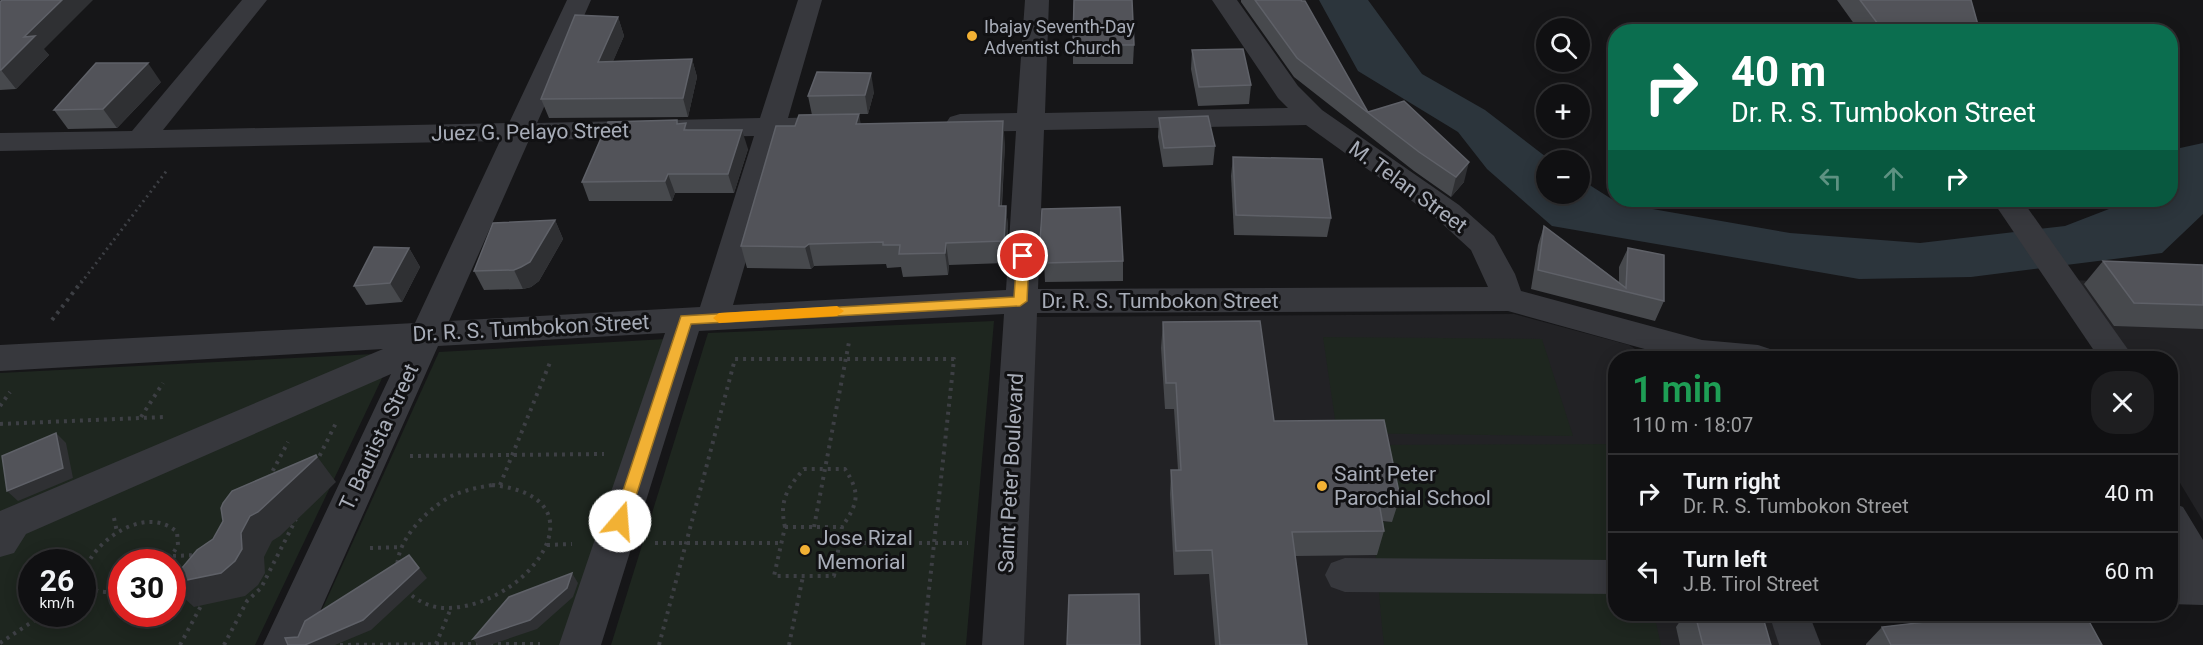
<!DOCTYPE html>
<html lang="en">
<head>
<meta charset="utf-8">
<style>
	body { margin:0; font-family:Roboto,sans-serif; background:#1e1e20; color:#f1f3f6; height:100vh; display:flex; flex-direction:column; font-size:22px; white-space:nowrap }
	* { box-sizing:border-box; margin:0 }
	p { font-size:20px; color:#9c9d9f }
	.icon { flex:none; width:33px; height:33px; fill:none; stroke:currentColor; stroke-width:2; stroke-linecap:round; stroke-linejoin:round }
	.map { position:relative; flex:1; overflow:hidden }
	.sheet { position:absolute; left:1608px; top:351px; width:570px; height:270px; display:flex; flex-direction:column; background:#101012; border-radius:24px; box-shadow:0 3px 15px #0003,0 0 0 2px #303032 }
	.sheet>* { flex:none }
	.guide { position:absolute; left:1608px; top:24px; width:570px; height:183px; border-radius:24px; box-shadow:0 3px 15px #0003,0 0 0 2px #303032; background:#0b6e4f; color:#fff; overflow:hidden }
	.controls { position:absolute; left:1536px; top:18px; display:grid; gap:12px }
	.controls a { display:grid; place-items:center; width:54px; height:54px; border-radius:50%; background:#101012; box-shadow:0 3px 15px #0003,0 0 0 2px #303032; font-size:30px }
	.speed { position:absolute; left:18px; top:549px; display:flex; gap:12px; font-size:30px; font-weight:700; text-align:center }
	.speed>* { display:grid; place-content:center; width:78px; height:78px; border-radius:50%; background:#101012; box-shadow:0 3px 15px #0003,0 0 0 2px #303032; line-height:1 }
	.speed small { font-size:15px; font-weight:400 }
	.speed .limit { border:9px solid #d22; background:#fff; color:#111 }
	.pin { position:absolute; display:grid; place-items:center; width:51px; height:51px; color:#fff; margin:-26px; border:3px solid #fff; border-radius:50%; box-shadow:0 2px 6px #0007 }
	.me { position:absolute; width:66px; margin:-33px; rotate:18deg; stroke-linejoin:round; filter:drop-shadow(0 0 4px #0008) }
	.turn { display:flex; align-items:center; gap:21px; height:126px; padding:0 24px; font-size:27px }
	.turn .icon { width:78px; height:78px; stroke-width:2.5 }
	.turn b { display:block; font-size:42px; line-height:51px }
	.lanes { display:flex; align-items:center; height:57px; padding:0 24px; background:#0003; justify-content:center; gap:30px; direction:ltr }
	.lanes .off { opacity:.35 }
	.round { display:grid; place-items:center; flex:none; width:63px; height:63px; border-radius:24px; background:#1e1e20 }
	.summary { display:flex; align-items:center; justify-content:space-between; height:102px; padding:0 24px }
	h1 { font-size:36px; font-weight:600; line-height:45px; color:#1e9e55 }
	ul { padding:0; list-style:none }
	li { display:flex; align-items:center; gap:18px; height:78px; padding:0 24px; border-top:2px solid #303032 }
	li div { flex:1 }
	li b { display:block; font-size:22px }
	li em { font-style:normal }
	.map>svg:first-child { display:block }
	.built { fill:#222225 }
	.green { fill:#1e261f; fill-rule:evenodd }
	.water { fill:#2c353c }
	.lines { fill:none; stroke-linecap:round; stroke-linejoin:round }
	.path-far1 { stroke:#3d3f44; stroke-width:3; stroke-dasharray:2 4; stroke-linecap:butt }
	.path { stroke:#3d3f44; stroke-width:4; stroke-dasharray:3 5; stroke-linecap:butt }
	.minor { fill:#37383d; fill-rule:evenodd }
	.wall { fill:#47494d }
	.shaded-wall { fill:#2f3033 }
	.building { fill:#525359; stroke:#5f6168; stroke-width:1.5 }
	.route { fill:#f2b134; stroke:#9d7322; stroke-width:1.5 }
	.slow { fill:#f59e0b }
	.poi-dot { fill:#f2b134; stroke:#111113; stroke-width:2 }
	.labels { text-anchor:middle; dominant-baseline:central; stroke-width:6; stroke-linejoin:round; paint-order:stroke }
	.far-poi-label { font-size:18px; fill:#a8adb8; stroke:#111113; text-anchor:start }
	.street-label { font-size:21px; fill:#a8adb8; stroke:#111113 }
	.poi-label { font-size:21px; fill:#a8adb8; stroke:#111113; text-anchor:start }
</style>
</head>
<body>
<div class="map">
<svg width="2203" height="645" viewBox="0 0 2203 645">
	<rect width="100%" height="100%" fill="#161618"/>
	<g class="built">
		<polygon points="2070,280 2203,285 2203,521 2171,468 2170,358 2124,358"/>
		<polygon points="1514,314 1629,345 1649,358 1616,358 1616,614 1770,614 1779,645 1022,645 1034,317"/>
	</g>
	<g class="green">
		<polygon points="994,321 966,645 611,645 708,333"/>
		<polygon points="1323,337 1542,339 1573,436 1337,433"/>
		<polygon points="666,339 561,645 306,645 439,352"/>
		<path d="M 394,353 L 255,645 L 0,645 L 0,373 ZM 32,562 L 82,562 L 82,614 L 32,614 ZM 122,562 L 172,562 L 172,614 L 122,614 Z"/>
		<path d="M 1615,444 L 1616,614 L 1654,614 L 1661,645 L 1384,645 C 1379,604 1378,562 1371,521 L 1392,522 L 1377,445 Z"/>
	</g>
	<polygon class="water" points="1319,0 1368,0 1422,74 1485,110 1550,160 1546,160 1546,194 1580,194 1580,179 1618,203 1790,233 1920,243 2065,226 2109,209 2117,200 2170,200 2171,150 2203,143 2203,214 2162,253 1971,277 1859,279 1552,226 1487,169 1458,132 1358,71"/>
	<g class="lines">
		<polyline class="path-far1" points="81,283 168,169"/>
		<g class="path">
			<polyline points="52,320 82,281"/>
			<polyline points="0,406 10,392"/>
			<polyline points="141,417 163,383"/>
			<polyline points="0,424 164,417"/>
			<polyline points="410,456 604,454"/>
			<polyline points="316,463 337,421"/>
			<polyline points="269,478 288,442"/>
			<path d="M 492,485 C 609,497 527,608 446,608 C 431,608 416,601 406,590 C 379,558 421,513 448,498 C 462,490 477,488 492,485 Z"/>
			<polyline points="500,485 551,360"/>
			<polyline points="114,518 117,532"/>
			<polygon points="785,527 842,527 834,576 774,576"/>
			<path d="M 785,527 C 779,501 787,488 804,469 L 845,469 C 861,494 858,503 842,527"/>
			<polyline points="814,527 849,342"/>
			<polyline points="655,543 781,543"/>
			<polyline points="839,543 968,543"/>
			<polyline points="547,545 572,544"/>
			<polyline points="370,548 402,547"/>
			<polyline points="173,556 197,555"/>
			<path d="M 122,591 C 32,604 127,488 177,532 L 178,545 L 168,562"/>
			<polyline points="0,643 44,614"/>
			<polyline points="436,644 451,608"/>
			<polyline points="490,644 540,644"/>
			<polyline points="180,645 202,604"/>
			<polyline points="224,645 247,601 261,588 296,519"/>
			<polyline points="332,645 480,644"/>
			<polyline points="659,645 735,359 954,359 923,645"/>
			<polyline points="789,645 803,576"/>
		</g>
		<g class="minor">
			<path d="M 242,0 L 267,0 L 163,130 L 509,123 L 567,0 L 591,0 L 537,123 L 760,118 L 798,0 L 822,0 L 788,118 L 821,117 L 831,120 L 835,126 L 831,132 L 821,135 L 783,135 L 733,305 L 1006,290 L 1016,131 L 960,132 L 950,129 L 946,123 L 950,117 L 960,114 L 1017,113 L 1025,0 L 1049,0 L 1045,113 L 1288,108 L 1278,98 L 1212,0 L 1237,0 L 1298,86 L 1322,110 L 1459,205 L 1494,236 L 1515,274 L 1521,291 L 1702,340 L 1758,345 L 1770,349 L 1775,358 L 1677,358 L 1508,311 L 1037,313 L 1024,645 L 982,645 L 1004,314 L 699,331 L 601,645 L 559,645 L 665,333 L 438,346 L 305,645 L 263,645 L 391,374 L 26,534 L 14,553 L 0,557 L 0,511 L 383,349 L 0,371 L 0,345 L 415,323 L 500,141 L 0,151 L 0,133 L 132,131 ZM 1306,125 L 1437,219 L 1471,250 L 1488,287 L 1038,289 L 1044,130 ZM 754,136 L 700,307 L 449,321 L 529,140 Z"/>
			<polygon points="1992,200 2022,200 2134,358 2099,358"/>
			<polygon points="2170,502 2183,507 2203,540 2203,605 2170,604 2170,570 2179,570 2170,554"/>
			<polygon points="1345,558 1616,560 1616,594 1345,592 1331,587 1325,575 1331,563"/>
			<polygon points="1769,614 1809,614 1821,645 1779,645"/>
		</g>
	</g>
	<g class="wall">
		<polygon points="1241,0 1301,0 1368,112 1464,182 1451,197 1414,171 1294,77 1241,2"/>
		<polygon points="1837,0 1971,0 1980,32 1860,32"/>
		<polygon points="0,2 49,55 16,89 0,90"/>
		<polygon points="618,17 624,36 613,61 692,59 697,77 688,117 549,118 541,99"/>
		<polygon points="1073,45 1134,45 1133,64 1073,64"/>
		<polygon points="1192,50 1251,85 1249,104 1198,106 1191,69"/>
		<polygon points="161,82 117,128 68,129 54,110"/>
		<polygon points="874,92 868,114 859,114 860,124 1005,143 1002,206 1006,206 1008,228 1005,263 949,265 948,275 903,277 901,267 887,268 886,264 814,266 811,269 747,268 741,246 812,115 808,96"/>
		<polygon points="1159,118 1215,146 1213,165 1163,167 1158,137"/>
		<polygon points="678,124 688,130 748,149 734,193 675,193 672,201 589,201 582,182"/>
		<polygon points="1233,157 1331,218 1327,237 1234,235 1231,176"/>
		<polygon points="1042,209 1123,261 1123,281 1045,282 1044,261 1041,261 1040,242"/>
		<polygon points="555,220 563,239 539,281 531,287 523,289 484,290 474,271"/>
		<polygon points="1544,226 1619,282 1619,267 1628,248 1664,301 1655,321 1531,289 1538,245"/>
		<polygon points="409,248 420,267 402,302 366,305 354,286"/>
		<polygon points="2103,261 2203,265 2203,329 2114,326 2084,284"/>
		<polygon points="1163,322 1274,421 1400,497 1392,522 1383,521 1384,531 1377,555 1295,556 1307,645 1215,645 1209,574 1174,575 1170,494 1171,470 1178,470 1174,409 1165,409 1161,348"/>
		<polygon points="1685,614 1762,614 1771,645 1680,645 1676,627"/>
		<polygon points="1989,614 2085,614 2102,645 1866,645 1866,644 1882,627"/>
	</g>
	<g class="shaded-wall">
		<polygon points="62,0 93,0 44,49 49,55 16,89 1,70 24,37"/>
		<polygon points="618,17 624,36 605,80 598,62"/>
		<polygon points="692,59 697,77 688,117 683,98"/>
		<polygon points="148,63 161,82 117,128 103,109"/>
		<polygon points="871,73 874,92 868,114 865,95"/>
		<polygon points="859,114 863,136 856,124"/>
		<polygon points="1003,121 1005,143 1000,229 999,206"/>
		<polygon points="742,130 748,149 734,193 728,174"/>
		<polygon points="1469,162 1464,182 1451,197 1456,177"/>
		<polygon points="668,174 675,193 672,201 665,181"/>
		<polygon points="1006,206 1008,228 1005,263 1004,241"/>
		<polygon points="555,220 563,239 539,281 531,287 523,289 514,270"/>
		<polygon points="946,243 949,265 948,275 945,253"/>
		<polygon points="809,244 814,266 811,269 805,247"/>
		<polygon points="409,248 420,267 402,302 390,283"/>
		<polygon points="56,433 66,443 73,478 18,501 7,491"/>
		<polygon points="316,455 336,482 280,536 272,541 264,557 265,573 258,585 245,596 194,607 172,587 172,583 241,533 250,516"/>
		<polygon points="419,568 427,578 371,630 335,645 305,645"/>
		<polygon points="572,573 578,583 573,597 537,629 490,645 478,645 473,639"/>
	</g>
	<g class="building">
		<polygon points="2,0 62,0 24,37 35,36 1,70 0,70 0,2"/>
		<polygon points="1074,0 1132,0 1134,45 1073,45"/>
		<polygon points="1255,0 1301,0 1302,1 1305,1 1368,112 1404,101 1469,162 1456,177 1419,152 1297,58"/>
		<polygon points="1860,0 1971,0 1980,32 1884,32"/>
		<polygon points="575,15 618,17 598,62 692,59 683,98 541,99"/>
		<polygon points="1243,49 1251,85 1199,87 1192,50"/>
		<polygon points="96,63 148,63 103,109 54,110"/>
		<polygon points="817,72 871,73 865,95 808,96"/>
		<polygon points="859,114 856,124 1003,121 999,206 1006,206 1004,241 946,243 945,253 899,254 900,245 883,245 883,242 809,244 805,247 741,246 776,126 795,126 799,115"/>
		<polygon points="1208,116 1215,146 1164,148 1159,118"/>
		<polygon points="677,120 677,124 686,123 684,130 742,130 728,174 668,174 665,181 582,182 608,122"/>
		<polygon points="1233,157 1322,159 1331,218 1236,215"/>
		<polygon points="1120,207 1123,261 1044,263 1044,242 1040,242 1042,209"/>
		<polygon points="555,220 530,262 521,267 514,270 474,271 493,223"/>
		<polygon points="1544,226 1626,288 1628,248 1664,255 1664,301 1538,270"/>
		<polygon points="374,247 409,248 390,283 354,286"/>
		<polygon points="2103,261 2203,265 2203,305 2134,303"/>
		<polygon points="1260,321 1274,421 1384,420 1400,497 1378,497 1384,531 1292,532 1307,645 1220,645 1212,550 1176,551 1171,470 1181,470 1176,383 1166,383 1163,322"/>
		<polygon points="56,433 63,468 7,491 2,456"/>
		<polygon points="316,455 317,457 258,512 250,516 241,533 242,549 235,561 221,573 172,583 172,580 197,550 213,539 223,521 221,508 223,503 232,491"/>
		<polygon points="409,555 419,568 363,620 305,645 288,645 285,638 298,637 305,621"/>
		<polygon points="572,573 567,588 530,620 473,639 509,597"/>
		<polygon points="1139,594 1140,645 1067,645 1069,595"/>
		<polygon points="1695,614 1762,614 1771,645 1703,645"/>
		<polygon points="1994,614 2085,614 2102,645 1891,645 1882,627"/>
	</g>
	<polygon class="route" points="1023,252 1029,256 1027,301 1020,306 691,324 628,521 626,526 620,528 615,526 613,521 681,316 1014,297 1017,256"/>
	<polygon class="slow" points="837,306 844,311 837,316 719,323 713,318 719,313"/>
	<g class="poi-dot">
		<circle cx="972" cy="36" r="6"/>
		<circle cx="1322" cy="486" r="6"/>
		<circle cx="805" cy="550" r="6"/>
	</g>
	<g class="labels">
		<g class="far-poi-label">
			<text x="984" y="26">Ibajay Seventh-Day<tspan x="984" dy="21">Adventist Church</tspan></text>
		</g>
		<g class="street-label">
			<text transform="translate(530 132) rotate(-1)">Juez G. Pelayo Street</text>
			<text transform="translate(1408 187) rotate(36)">M. Telan Street</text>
			<text x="1160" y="301">Dr. R. S. Tumbokon Street</text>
			<text transform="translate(531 328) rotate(-3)">Dr. R. S. Tumbokon Street</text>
			<text transform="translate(379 437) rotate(-65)">T. Bautista Street</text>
			<text transform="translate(1011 473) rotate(-87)">Saint Peter Boulevard</text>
		</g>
		<g class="poi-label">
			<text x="1334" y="474">Saint Peter<tspan x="1334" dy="24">Parochial School</tspan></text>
			<text x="817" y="538">Jose Rizal<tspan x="817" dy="24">Memorial</tspan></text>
		</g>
	</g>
</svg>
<div class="controls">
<a><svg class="icon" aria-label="search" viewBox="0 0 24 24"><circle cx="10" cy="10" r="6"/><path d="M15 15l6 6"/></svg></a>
<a>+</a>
<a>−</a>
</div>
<div class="speed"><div>26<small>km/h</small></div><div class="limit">30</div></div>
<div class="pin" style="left:1023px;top:256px;background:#d93025"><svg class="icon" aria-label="arrive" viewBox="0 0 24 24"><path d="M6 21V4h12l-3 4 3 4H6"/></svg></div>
<svg class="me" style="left:620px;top:521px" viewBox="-20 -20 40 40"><circle r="19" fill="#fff"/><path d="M0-13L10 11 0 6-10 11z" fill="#f2b134"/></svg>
<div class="guide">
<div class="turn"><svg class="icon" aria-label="right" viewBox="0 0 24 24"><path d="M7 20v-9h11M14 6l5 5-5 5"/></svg><div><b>40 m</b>Dr. R. S. Tumbokon Street</div></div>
<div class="lanes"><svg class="icon off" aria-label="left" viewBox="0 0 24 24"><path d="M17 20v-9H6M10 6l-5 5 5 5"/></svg><svg class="icon off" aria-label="ahead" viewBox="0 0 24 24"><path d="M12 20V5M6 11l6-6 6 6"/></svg><svg class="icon" aria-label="right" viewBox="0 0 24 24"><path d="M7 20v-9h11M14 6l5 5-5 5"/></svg></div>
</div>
<section class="sheet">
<div class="summary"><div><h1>1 min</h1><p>110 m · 18:07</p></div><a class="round"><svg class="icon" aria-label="close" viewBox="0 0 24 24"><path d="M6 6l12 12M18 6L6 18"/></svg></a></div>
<ul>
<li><svg class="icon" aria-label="right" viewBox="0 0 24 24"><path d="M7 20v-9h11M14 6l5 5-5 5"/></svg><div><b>Turn right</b><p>Dr. R. S. Tumbokon Street</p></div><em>40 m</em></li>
<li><svg class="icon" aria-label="left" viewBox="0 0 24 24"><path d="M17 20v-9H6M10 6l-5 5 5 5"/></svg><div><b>Turn left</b><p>J.B. Tirol Street</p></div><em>60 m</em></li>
</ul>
</section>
</div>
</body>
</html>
